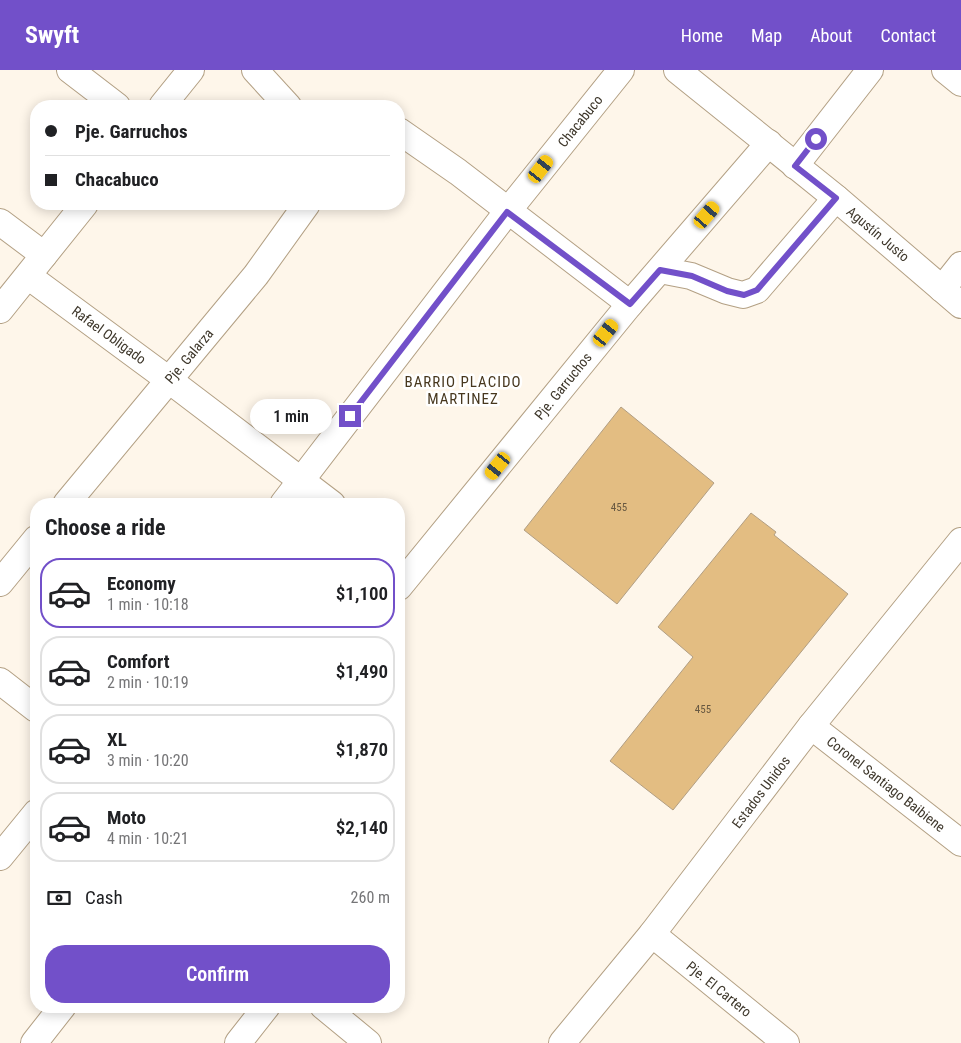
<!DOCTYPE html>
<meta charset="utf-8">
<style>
:root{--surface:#fff;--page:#f2f2f2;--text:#202124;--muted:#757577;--line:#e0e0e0;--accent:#7250c9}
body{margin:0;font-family:"Roboto Condensed",sans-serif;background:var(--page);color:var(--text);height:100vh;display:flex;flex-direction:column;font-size:19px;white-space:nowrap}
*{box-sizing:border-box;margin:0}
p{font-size:16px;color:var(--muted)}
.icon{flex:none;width:28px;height:28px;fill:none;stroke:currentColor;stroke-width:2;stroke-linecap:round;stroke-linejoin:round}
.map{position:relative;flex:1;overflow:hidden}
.sheet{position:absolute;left:30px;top:428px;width:375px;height:515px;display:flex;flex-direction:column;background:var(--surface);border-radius:20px;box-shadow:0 2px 12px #0003}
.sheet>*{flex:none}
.guide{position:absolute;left:30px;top:30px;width:375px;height:110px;border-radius:20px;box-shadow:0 2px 12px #0003;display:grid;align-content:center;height:110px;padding:0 15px;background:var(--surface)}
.end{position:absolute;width:22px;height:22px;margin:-11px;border:6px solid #7250c9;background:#fff;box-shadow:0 0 0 2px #fff}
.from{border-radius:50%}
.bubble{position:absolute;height:35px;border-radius:18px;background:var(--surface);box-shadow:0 2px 12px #0003;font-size:16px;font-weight:600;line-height:35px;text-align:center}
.car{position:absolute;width:15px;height:30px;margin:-15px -8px;border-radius:6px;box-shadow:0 0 4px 1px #0007;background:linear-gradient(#f5c518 24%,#345 0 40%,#f5c518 0 76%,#345 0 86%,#f5c518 0)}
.guide b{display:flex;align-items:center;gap:18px;height:48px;font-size:19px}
.guide b+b{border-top:1px solid var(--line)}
.guide i{width:12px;height:12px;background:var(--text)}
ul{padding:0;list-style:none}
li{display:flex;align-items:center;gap:15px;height:70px;margin:0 10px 8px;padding:0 5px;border:2px solid var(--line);border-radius:20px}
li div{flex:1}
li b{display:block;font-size:19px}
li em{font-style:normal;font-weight:600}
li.current{border-color:var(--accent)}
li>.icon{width:45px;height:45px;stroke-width:1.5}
h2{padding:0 15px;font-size:22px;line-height:60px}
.pay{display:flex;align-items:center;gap:12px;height:55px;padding:0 15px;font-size:19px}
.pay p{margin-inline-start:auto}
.cta{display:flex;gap:10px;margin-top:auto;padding:10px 15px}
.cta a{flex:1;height:58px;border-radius:20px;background:var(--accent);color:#fff;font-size:20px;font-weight:600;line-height:58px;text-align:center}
header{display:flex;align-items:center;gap:30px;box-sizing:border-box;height:70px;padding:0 25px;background:var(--accent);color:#fff}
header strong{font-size:24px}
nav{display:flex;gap:28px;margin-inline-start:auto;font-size:18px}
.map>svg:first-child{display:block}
.building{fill:#e3bd82;stroke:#b19e83}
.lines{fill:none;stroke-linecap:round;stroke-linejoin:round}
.minor-casing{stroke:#b3a084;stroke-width:28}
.minor{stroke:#fff;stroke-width:26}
.route{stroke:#7250c9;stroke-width:6}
.labels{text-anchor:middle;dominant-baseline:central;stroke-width:5;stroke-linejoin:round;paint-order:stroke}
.number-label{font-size:11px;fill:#675841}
.street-label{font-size:14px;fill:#3e372b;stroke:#fff}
.neighbourhood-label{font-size:15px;letter-spacing:1px;fill:#47371e;stroke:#fff}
</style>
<header>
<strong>Swyft</strong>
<nav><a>Home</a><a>Map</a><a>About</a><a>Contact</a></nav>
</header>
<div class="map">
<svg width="961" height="973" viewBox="0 0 961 973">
<rect width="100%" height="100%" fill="#fef6ea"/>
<g class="building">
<path d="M621,337L714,413L617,534L524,460Z"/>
<path d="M751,443L776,462L774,465L848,524L673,740L610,691L693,587L658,557Z"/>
</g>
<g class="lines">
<g class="minor-casing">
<g id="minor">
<path d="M70,0L117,36"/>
<path d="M255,0L288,36"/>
<path d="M677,0L836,128L961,235"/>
<path d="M945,0L961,13"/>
<path d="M162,36L191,0"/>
<path d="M399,61L458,102L630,234"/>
<path d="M795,96L870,0"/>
<path d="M0,152L44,185"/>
<path d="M660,200L691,206L727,221L743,225L757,220L836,128"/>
<path d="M28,206L169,310L332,434"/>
<path d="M942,219L961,195"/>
<path d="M0,240L85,134"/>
<path d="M66,434L256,205L307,134"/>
<path d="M283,434L507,142L621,0"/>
<path d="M0,513L36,469"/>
<path d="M399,517L630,234L769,73"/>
<path d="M0,611L36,639"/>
<path d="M811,656L961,773"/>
<path d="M0,787L36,743"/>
<path d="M652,864L786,973"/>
<path d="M323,936L368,973"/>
<path d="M34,973L63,936"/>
<path d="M238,973L267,936"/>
<path d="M562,973L652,864L811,656L961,471"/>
</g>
</g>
<use href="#minor" class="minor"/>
</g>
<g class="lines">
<path class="route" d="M350,346L507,142L630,234L660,200L692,206L727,221L744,225L757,220L836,128L795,96L816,69"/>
</g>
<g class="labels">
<g class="number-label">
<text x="619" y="437">455</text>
<text x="703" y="639">455</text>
</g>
<g class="street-label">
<text transform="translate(580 51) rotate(-51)">Chacabuco</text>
<text transform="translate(878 164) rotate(40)">Agustín Justo</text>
<text transform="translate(109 265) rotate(36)">Rafael Obligado</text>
<text transform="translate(189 286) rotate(-50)">Pje. Galarza</text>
<text transform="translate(563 316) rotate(-51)">Pje. Garruchos</text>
<text transform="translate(886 714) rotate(38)">Coronel Santiago Baibiene</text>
<text transform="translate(761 722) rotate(-53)">Estados Unidos</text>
<text transform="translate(719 919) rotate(39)">Pje. El Cartero</text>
</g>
<g class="neighbourhood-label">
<text x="463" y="312">BARRIO PLACIDO<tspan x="463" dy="17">MARTINEZ</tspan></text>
</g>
</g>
</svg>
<i class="end from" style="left:816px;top:69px"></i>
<i class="end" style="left:350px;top:346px"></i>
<div class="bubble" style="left:250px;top:329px;width:82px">1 min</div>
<i class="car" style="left:541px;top:99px;rotate:38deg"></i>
<i class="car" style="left:707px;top:145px;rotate:41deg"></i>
<i class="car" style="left:606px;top:263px;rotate:39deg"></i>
<i class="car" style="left:498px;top:396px;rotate:219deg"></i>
<div class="guide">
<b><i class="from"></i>Pje. Garruchos</b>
<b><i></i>Chacabuco</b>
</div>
<section class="sheet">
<h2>Choose a ride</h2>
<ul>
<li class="current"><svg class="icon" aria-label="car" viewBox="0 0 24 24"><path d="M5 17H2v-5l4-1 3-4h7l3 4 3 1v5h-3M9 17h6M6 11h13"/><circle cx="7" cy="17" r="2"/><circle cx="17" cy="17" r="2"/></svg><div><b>Economy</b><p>1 min · 10:18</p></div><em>$1,100</em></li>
<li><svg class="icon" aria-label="car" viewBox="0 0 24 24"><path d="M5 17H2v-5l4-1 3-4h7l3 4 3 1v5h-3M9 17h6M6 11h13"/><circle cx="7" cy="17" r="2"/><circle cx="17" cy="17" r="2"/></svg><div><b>Comfort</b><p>2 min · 10:19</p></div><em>$1,490</em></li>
<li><svg class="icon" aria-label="car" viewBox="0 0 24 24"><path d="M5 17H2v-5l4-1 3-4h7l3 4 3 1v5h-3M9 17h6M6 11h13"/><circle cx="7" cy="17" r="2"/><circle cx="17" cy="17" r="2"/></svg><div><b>XL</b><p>3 min · 10:20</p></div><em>$1,870</em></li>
<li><svg class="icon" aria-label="car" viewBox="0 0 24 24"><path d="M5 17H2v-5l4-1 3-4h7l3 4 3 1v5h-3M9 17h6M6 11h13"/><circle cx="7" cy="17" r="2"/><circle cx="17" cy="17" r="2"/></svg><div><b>Moto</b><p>4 min · 10:21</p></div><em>$2,140</em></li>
</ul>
<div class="pay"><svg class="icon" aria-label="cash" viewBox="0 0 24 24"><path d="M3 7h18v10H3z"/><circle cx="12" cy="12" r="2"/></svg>Cash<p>260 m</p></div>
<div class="cta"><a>Confirm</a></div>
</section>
</div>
